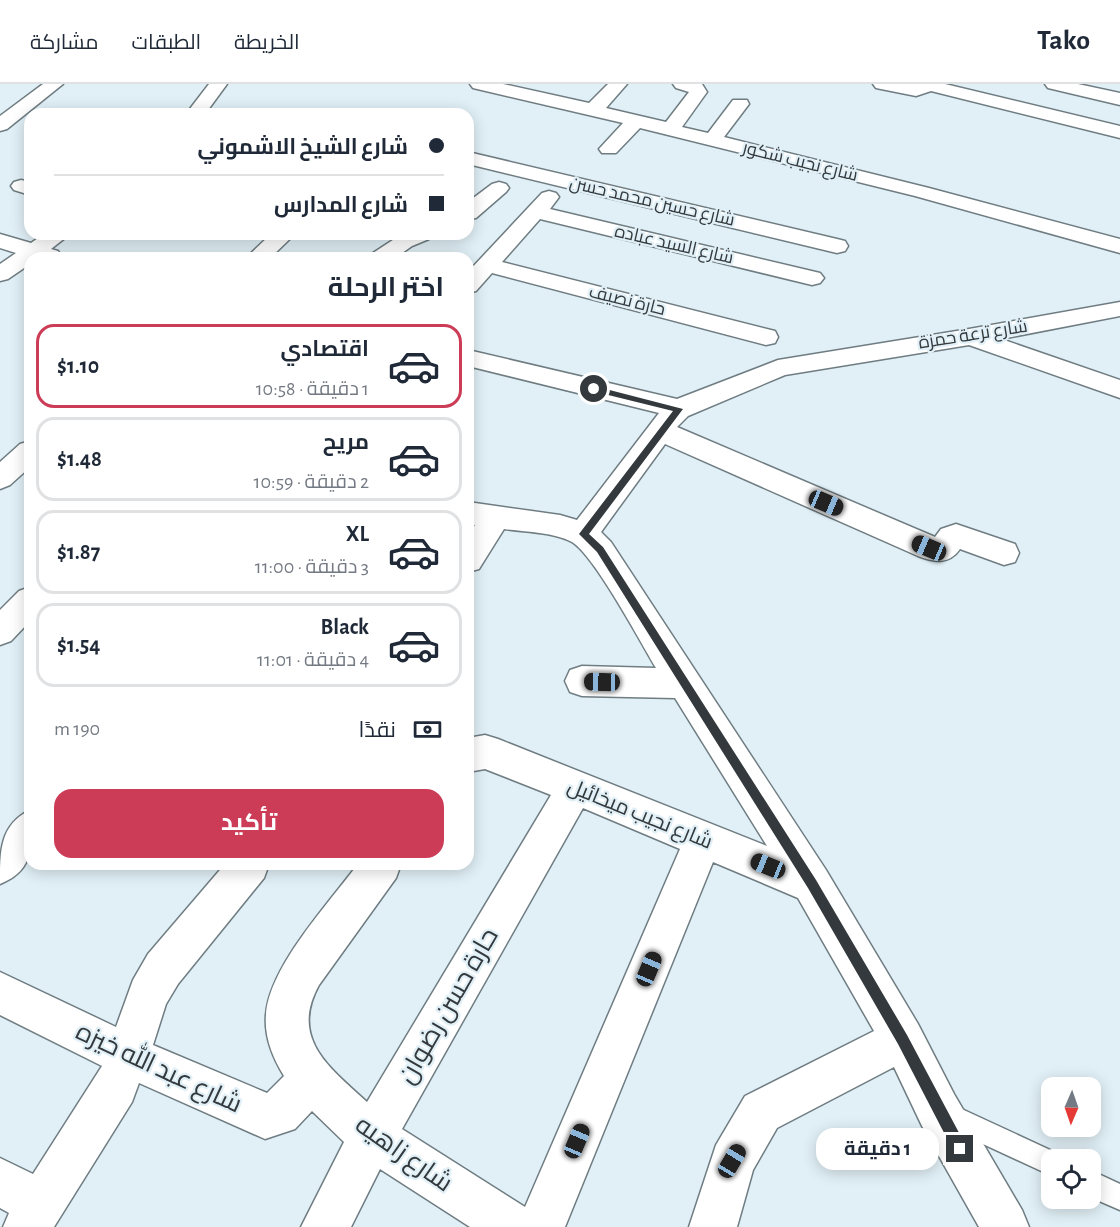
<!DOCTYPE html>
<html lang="ar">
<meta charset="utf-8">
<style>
:root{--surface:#fff;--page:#f2f2f3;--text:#1f2937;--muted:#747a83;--line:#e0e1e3;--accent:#cc3c57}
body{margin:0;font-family:"Alegreya Sans",Cairo,sans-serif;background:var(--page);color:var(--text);direction:rtl;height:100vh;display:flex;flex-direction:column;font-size:22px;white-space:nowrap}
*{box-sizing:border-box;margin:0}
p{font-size:20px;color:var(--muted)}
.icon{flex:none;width:33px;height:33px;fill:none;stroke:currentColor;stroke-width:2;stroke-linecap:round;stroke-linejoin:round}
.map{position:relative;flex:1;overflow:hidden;direction:ltr}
.drawer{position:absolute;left:24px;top:168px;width:450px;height:618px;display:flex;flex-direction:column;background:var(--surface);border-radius:18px;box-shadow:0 3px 15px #0003;direction:rtl}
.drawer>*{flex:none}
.banner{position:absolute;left:24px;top:24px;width:450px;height:132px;border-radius:18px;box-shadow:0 3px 15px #0003;direction:rtl;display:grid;align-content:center;height:132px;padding:0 30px;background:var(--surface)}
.needle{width:39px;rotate:182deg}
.tools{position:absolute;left:1041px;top:993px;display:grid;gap:12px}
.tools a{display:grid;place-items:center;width:60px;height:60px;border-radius:12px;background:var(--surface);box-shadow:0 3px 15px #0003;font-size:30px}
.end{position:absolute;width:27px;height:27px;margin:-14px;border:8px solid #33393c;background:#fff;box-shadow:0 0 0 3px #fff}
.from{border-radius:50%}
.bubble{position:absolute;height:42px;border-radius:18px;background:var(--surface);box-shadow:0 3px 15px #0003;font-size:20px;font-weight:700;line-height:42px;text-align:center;direction:rtl}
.car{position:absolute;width:18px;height:36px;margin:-18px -9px;border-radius:8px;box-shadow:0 0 4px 2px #0007;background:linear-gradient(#222 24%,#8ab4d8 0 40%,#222 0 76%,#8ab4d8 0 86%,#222 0)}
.banner b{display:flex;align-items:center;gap:21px;height:57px;font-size:22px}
.banner b+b{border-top:2px solid var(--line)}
.banner i{width:15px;height:15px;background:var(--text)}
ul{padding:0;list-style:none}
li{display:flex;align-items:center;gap:18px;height:84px;margin:0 12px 9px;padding:0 18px;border:3px solid var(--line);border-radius:18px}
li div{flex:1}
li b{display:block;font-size:22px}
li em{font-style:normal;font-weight:700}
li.active{border-color:var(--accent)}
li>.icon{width:54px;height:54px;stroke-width:1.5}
h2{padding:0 30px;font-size:27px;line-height:72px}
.pay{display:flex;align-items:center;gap:15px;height:66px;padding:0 30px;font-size:22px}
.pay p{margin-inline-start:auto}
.button{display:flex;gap:12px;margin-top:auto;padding:12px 30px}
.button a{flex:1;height:69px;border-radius:18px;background:var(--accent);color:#fff;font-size:24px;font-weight:700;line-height:69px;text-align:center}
header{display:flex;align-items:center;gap:36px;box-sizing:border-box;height:84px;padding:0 30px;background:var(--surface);border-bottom:2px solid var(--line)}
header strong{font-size:28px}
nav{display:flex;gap:33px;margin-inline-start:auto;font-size:21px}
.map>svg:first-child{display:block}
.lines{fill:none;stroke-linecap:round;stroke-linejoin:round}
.service-casing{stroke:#6f7d82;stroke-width:3}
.minor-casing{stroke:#6f7d82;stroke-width:3}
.service{fill:#fff;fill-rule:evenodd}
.minor{fill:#fff;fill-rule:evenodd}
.route{fill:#33393c}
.labels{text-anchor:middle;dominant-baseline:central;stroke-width:4.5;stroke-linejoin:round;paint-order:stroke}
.far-street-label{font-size:18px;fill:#33393c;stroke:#e1f0f7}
.street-label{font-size:21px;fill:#33393c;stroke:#e1f0f7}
.near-street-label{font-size:26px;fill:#33393c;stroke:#e1f0f7}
</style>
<header>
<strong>Tako</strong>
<nav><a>الخريطة</a><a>الطبقات</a><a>مشاركة</a></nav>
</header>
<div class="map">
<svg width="1120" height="1143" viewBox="0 0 1120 1143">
<rect width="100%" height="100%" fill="#e1f0f7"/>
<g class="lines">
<g class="service-casing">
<g id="service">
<path d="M953,1021L1061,1071L1063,1076H1052V1092L944,1042L941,1033L944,1024Z"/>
<path d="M1090,1086L1120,1100V1126L1090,1113Z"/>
</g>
</g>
<g class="minor-casing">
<g id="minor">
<path d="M43,0H63L7,45L0,47V32Z"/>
<path d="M209,0H227L205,30H186Z"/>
<path d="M470,0H503L589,19L608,0H627L606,24L666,38L689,8L676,4L673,0H702L707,8L682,43L708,49L733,16H747L749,20L724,53L929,104L1120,155V169L915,112L640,44L616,69H602L599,65L623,39L473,4Z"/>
<path d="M873,0H945L1120,42V54L931,7L916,12L876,4Z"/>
<path d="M1045,0H1078L1120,9V21L1048,4Z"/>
<path d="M468,68L837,155L845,157L848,162L845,167L837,169L468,80Z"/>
<path d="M21,96L30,98V111L14,106L11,102L14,98Z"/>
<path d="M499,98L506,100L509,104L506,108L476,134L468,135V118L492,100Z"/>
<path d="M549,107L556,109L559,113L550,125L820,189L824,194L820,199L812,201L540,135L502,178L775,247L778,253L775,259L766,261L492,189L476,207L468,209V188L542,109Z"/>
<path d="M0,150L31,159L44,150H70L51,165L58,167L61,172L60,174H30V180L8,195L0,197V180L16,169L0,164Z"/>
<path d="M271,150H295L270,174H246Z"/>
<path d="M402,150H432L429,155L412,162L395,174H370L373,169Z"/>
<path d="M1120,218V232L1001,255L1120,296V314L969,261L785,291L688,332L677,343L935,453L941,445L956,440L1015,460L1019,469L1015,478L1004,481L960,465C949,481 934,478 918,472L665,360L601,448L611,458L826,786L918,940L954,1010L1022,1126L1029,1143H979L922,1042L894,983L777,1044L753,1086L737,1143H689L716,1061L745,1012L874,947L798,814L713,778L565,1143H470L380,1085L351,1143H301L344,1058L312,1027L295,1045L265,1055L139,999L132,1018L54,1143H3L9,1129L0,1124V1074L33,1090L102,982L0,931V888L116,943L133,896L148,870L225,780H269L264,794L178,900L166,920L153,961L267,1009L284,992C273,974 264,953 266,931C269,883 329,819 358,780H401L396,794L319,901C289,955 330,984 367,1018L551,711L485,685L468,688V654L485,651L498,655L767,762L675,614L582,612L570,608L565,597L570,586L582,582L656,584C640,557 594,471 572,458C553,448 525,448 504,445L479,485L468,488V451L475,441L468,440V418L560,431L577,436L659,329L468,282V266L677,315L778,276L969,245ZM583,724L680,765L525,1123L402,1045Z"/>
<path d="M30,357V383L10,401L0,405V378L20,360Z"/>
<path d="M30,503V537L11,557L0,561V526L19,507Z"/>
<path d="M30,726C30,760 37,785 0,800C0,766 0,741 30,726Z"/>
</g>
</g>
<use href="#service" class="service"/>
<use href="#minor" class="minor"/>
</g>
<path class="route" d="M594,302L683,325L589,450L603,463L816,796L907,951L965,1060L967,1065L965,1070L960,1072L955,1070L898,960L808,804L597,468L579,450L673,327L592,307L591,305Z"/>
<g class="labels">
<g class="far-street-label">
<text transform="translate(800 78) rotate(14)">شارع نجيب شكور</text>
<text transform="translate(652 118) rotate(13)">شارع حسين محمد حسن</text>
<text transform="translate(674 161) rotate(13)">شارع السيد عباده</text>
<text transform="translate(627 217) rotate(14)">حارة نصيف</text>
<text transform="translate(973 251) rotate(-9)">شارع ترعة حمزة</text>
</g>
<g class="street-label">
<text transform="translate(640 730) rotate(22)">شارع نجيب ميخائيل</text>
</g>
<g class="near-street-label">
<text transform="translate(448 922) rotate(-60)">حارة حسن رضوان</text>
<text transform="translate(159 984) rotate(25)">شارع عبد الله خيزه</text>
<text transform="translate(404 1070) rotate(35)">شارع زاهيه</text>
</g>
</g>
</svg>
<div class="tools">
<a><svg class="needle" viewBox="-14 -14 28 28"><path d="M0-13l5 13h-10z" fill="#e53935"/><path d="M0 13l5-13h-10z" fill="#747a83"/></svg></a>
<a><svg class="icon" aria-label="locate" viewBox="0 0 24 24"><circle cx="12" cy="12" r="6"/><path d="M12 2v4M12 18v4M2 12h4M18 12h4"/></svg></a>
</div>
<i class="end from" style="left:594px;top:305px"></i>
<i class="end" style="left:960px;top:1065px"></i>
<div class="bubble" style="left:816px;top:1044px;width:123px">1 دقيقة</div>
<i class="car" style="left:826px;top:419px;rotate:113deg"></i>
<i class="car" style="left:929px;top:464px;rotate:293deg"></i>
<i class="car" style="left:602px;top:598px;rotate:271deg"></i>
<i class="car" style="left:768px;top:782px;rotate:292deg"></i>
<i class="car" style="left:649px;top:885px;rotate:23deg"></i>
<i class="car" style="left:577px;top:1057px;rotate:23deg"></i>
<i class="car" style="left:732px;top:1077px;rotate:31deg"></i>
<div class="banner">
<b><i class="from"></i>شارع الشيخ الاشموني</b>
<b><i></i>شارع المدارس</b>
</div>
<section class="drawer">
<h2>اختر الرحلة</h2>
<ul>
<li class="active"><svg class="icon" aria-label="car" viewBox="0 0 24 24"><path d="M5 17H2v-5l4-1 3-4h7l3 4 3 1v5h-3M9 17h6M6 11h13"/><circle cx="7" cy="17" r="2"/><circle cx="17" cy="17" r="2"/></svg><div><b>اقتصادي</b><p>1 دقيقة · 10:58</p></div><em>$1.10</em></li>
<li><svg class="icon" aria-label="car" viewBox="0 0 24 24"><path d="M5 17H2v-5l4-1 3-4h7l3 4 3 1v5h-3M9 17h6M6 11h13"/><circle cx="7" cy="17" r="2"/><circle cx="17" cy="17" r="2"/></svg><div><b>مريح</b><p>2 دقيقة · 10:59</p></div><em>$1.48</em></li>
<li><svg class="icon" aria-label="car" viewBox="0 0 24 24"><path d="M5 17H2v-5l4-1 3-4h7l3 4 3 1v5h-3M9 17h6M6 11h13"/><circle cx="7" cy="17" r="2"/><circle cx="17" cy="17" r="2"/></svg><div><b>XL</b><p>3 دقيقة · 11:00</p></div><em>$1.87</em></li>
<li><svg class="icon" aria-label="car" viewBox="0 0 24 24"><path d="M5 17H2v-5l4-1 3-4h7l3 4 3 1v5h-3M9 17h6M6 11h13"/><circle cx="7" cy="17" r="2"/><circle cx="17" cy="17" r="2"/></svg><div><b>Black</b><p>4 دقيقة · 11:01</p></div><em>$1.54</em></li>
</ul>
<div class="pay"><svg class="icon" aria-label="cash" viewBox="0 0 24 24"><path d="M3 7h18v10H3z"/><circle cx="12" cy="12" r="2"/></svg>نقدًا<p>190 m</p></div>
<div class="button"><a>تأكيد</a></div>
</section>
</div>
